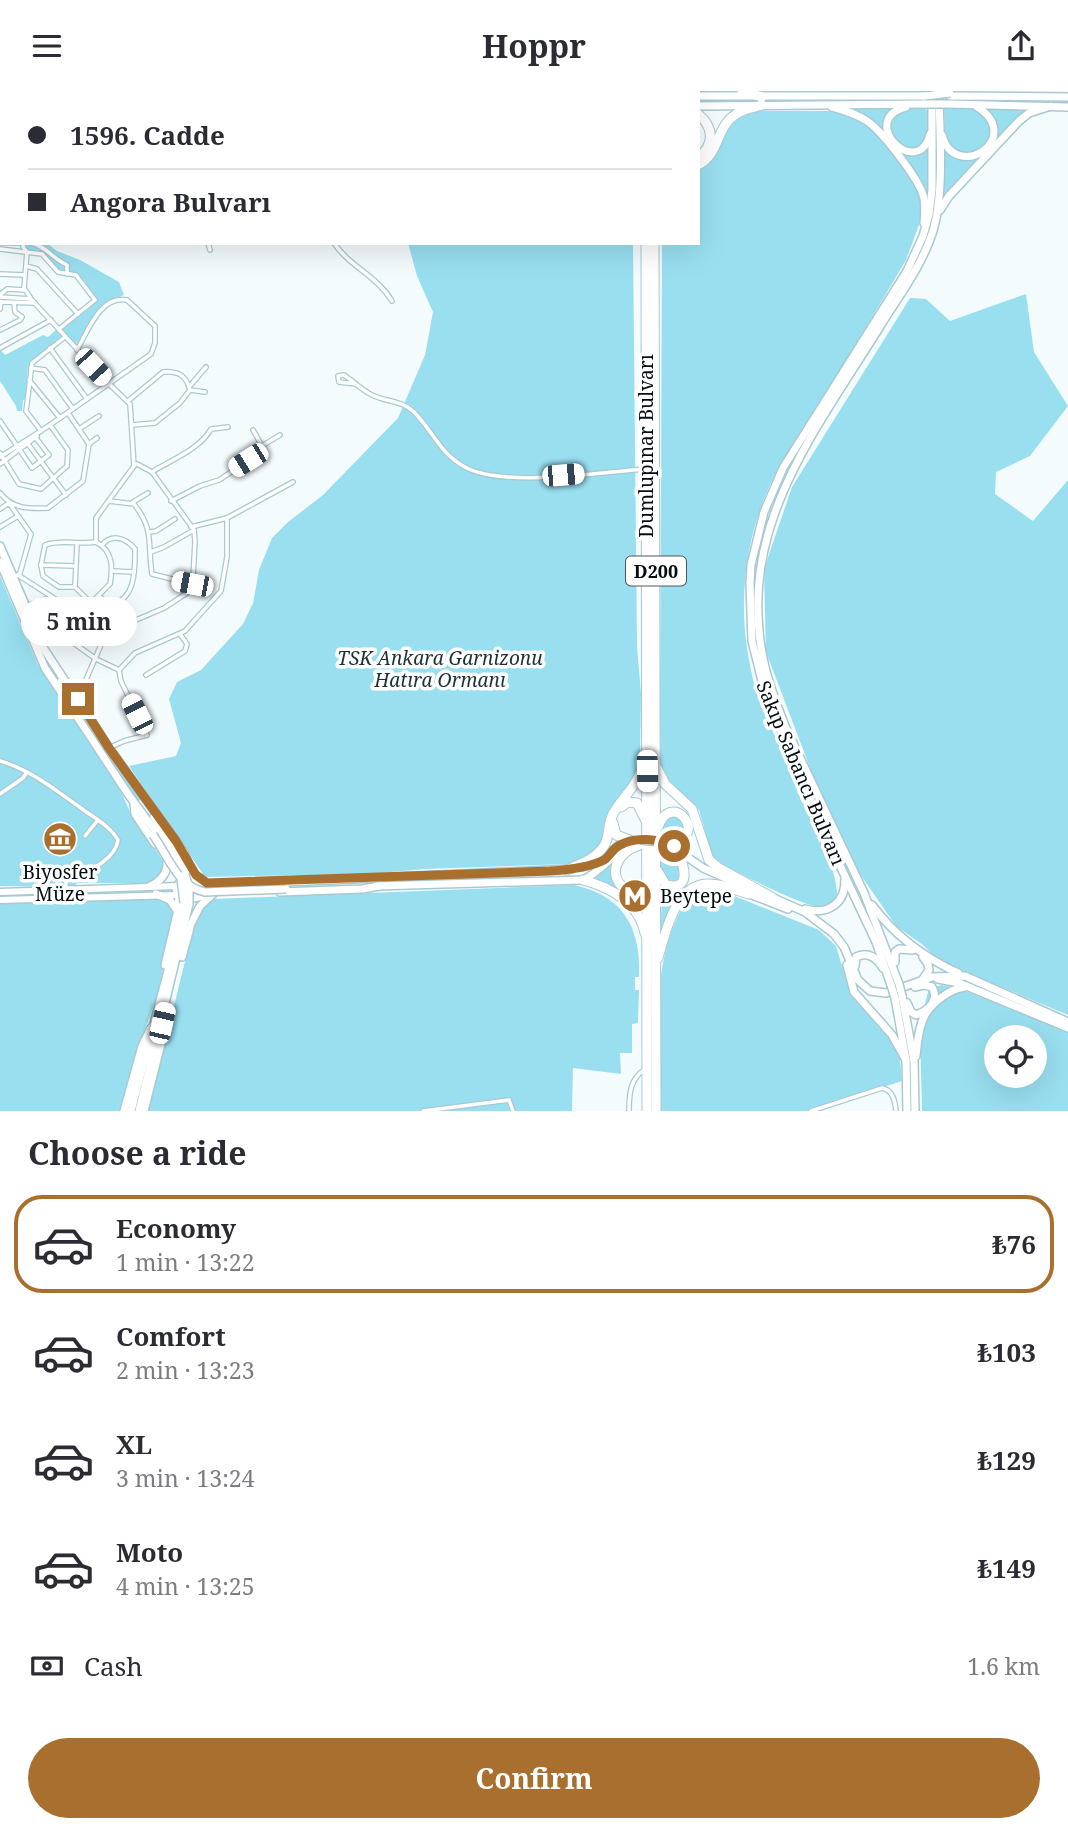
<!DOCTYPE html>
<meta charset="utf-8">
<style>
:root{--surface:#fff;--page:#f7f7f7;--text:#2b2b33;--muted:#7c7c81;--line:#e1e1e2;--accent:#a96f2f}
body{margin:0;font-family:"Noto Serif",serif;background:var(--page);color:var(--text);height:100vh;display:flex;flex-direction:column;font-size:26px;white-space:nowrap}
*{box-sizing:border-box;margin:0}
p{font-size:23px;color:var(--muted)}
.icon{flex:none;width:38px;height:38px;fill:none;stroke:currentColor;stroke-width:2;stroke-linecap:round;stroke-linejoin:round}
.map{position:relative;height:1020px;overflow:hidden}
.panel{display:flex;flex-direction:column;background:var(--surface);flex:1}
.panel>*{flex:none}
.top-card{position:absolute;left:0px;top:0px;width:700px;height:154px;box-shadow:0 7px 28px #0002;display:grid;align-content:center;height:154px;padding:0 28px;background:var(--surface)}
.tools{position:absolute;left:984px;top:934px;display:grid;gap:14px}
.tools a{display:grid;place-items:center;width:63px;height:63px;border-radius:50%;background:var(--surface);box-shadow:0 7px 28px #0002;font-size:35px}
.end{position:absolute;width:32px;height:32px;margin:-16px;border:9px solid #a96f2f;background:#fff;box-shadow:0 0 0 4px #fff}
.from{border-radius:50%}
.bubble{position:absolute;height:49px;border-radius:24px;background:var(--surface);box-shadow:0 7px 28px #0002;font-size:23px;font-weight:700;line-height:49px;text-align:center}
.car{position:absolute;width:21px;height:42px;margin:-21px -10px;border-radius:9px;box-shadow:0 0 5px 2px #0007;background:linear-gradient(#fff 24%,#345 0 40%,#fff 0 76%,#345 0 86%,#fff 0)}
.top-card b{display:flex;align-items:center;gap:24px;height:66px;font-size:26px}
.top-card b+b{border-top:2px solid var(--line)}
.top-card i{width:18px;height:18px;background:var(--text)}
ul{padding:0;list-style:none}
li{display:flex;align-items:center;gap:21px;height:98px;margin:0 14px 10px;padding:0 14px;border:4px solid transparent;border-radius:28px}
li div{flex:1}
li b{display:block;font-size:26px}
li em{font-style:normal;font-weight:700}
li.selected{border-color:var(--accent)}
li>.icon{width:63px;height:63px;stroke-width:1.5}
h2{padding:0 28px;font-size:32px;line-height:84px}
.pay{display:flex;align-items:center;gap:18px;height:77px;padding:0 28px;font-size:26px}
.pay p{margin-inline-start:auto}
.button{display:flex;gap:14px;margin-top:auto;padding:14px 28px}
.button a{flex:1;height:80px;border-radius:42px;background:var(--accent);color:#fff;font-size:28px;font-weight:700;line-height:80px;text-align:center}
header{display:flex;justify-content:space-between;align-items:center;height:91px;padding:0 28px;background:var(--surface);font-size:32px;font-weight:700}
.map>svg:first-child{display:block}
.green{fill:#99dff0;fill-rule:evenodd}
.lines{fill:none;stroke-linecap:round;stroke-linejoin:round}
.street-casing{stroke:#a8c9d1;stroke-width:6}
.secondary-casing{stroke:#a8c9d1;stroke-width:9}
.primary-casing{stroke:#a8c9d1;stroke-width:10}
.highway-casing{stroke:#a8c9d1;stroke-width:11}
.street{stroke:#fff;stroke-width:3.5}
.secondary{stroke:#fff;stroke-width:6}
.primary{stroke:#fff;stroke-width:7}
.highway{stroke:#fff;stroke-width:9}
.primary-bridge-casing{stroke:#a8c9d1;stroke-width:10;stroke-linecap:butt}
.primary-bridge{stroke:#fff;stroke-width:7}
.route{stroke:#a96f2f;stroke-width:9}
.labels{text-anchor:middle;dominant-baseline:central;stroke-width:7;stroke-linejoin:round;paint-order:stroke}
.shield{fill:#fff;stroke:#4f5658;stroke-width:2}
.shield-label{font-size:18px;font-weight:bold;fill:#030e10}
.street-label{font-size:19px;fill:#030e10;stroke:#fff}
.park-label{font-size:19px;font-style:italic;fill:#1d3136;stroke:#fff}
.poi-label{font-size:19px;fill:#030e10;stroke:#fff}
</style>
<header><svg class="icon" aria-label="menu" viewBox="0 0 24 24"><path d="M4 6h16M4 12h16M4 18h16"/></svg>Hoppr<svg class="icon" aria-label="share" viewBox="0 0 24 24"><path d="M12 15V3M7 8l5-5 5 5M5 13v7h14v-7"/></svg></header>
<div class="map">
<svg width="1068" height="1020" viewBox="0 0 1068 1020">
<rect width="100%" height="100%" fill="#f4fbfd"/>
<g class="green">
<path d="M838,15L897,17L887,39L907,62L929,51L927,115L884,42Z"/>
<path d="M926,15V19H929C929,39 929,63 902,56L891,42C891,19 907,17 926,15Z"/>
<path d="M944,16L980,18L992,37L987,54L968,64L953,59L945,45Z"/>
<path d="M984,16L1035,17L942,107L943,53L947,58L976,66L997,40L994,28Z"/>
<path d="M755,20H832L854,26L876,40L912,89L922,110L919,134L906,169C882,210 857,251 832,292C807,331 777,372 761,416C745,460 740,511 747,557C750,575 754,597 761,614C772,642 850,790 835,810C835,811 827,816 826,816C809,820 738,781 719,772L712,764L699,719L664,686L661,678L660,623L662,152H698V77C730,62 714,30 755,20Z"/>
<path d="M0,140L2,152H47L57,160L80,169L119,191L124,204L103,213L75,255L62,239L96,211V207C84,190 81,180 59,179L43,162L27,159L24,155H0Z"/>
<path d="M408,152H633L637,555L641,603L640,664L637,690L615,717L607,742L598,761L569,773L425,778L368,783L205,786L129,675L176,665L181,652L169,608L177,591L201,579L243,533L253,512L259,479L272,447L288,431L323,404L398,327L425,264L433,221L417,185Z"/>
<path d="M1026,203L1034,261L1068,315L1030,365L996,381L995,403L1033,430L1068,389V924L939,870L923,854L896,835L853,773L820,703L766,561L764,478L792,396L910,207L926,208L950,230Z"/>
<path d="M56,239L62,246L33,268L31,275H28L26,308L23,309L22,320H17L16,315L0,290V258L5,264L43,244L48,246Z"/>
<path d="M0,485L38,574L120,698L130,721L165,772V777L154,792H78L72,796L0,795Z"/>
<path d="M47,504L62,514L45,551L28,511Z"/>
<path d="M77,611L141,708L138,711L72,615Z"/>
<path d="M679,724L686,738L675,750L662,749L664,727Z"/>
<path d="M661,757L675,764L681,782L676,791L670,793L661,785Z"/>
<path d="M616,768L620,795L642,801L640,821L596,788L598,783Z"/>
<path d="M574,794C624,805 641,837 639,886H635V899H639L638,932L632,933V962H620L621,983L573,977L572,1020H148L195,830L200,819L213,808Z"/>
<path d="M682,795L660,849L662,802H664V796Z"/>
<path d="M717,798L819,839L836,855L851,905L892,951L900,968L902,990L809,1020H660C659,956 650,886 677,827C682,817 686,806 695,801C701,798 710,799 717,798Z"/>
<path d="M163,807L173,816L174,823L158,903L141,949L122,1020H0V812Z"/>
<path d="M941,894L958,897L1068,941V1020H922C922,979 916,938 929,898ZM996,947H1034V985H996Z"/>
</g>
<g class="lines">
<g class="street-casing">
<g id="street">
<path d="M147,0V2"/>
<path d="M214,0L216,2"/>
<path d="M317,0L319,2"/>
<path d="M419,0V2"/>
<path d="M437,0L439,2"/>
<path d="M488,0L489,2"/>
<path d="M6,2L8,0"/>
<path d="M191,2L193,0"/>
<path d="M275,2V0"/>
<path d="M370,2V0"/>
<path d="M376,2L378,0"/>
<path d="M536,2L538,0"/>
<path d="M541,2L543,0"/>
<path d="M546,2L548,0"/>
<path d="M0,8L2,6"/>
<path d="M0,28L2,29"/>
<path d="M0,46H2"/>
<path d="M0,97L2,95"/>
<path d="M0,107L2,108"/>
<path d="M0,151H2"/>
<path d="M24,152L23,156L27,161L24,197L30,206"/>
<path d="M31,152C46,155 53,168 67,174V183"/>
<path d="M208,152L210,159"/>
<path d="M334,152C349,175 377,185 392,210"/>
<path d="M0,158L42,163L58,181L76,184L95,209L59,238"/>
<path d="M26,175L37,178L78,223"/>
<path d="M0,183L25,184"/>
<path d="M0,204L7,198L24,199"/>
<path d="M0,206L31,208L108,292L130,313L134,375"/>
<path d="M0,211L35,212"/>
<path d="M0,218L1,211"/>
<path d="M0,239L20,229L22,226L15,221L14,212"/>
<path d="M0,257L51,229"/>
<path d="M50,257L87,308"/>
<path d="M31,277L45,279L73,318"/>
<path d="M29,289L60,327"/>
<path d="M356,293L339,291L338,285L344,284C353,290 361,298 370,303C384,311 402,309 414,321C432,339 441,364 465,376C503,397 600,381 645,378"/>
<path d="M189,296L206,276"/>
<path d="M128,310L163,281C178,280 186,284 190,299L205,301"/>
<path d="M0,330L32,377L49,364L36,347"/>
<path d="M132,334L155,332L180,312L190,299"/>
<path d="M79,338L99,325"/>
<path d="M41,340L26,320L32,272L65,246"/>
<path d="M28,353L66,404"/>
<path d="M89,353L97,347"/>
<path d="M262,355L280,344"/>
<path d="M0,362L19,393L41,398L67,375L68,359L50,334"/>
<path d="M0,366L50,334L151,263L155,252V235L127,209C100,204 88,240 77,259"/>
<path d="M0,373L37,345"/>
<path d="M152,381C171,369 200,358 211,338L228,336"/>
<path d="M0,402C13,418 28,418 48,417L83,390L89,353L68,322"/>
<path d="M109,410L134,413C155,440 147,452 152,483L192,493"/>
<path d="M171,410L200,395L219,389L260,362L262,355L253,339"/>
<path d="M133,411L148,402"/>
<path d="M0,418L9,412L31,443L20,482L15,486"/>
<path d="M0,436L18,425"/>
<path d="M191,436L227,427L293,391"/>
<path d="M150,441L156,440L175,428"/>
<path d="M96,451V427L134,375"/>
<path d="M77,453L75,496H59L43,485L41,474L45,454C61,448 79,454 96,451"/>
<path d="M151,461L164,456L194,439"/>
<path d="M41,474L75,475"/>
<path d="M112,480L134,481"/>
<path d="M18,484L60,511"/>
<path d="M75,496L91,512L110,493C113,476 113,460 96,451"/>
<path d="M99,505L109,514C136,510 135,479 135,458C126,447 112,442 102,454"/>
<path d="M102,536L112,543"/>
<path d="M109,547L88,522L76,519L65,539L68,548L96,568L119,579"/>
<path d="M119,579L135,562L185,540L221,500L227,466V427"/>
<path d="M146,584L185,560L187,553L180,543"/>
<path d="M72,599L85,591"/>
<path d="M82,612L85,591L106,542L164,517L187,502L193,487L195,451L194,439L152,381L137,373"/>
<path d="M111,656L124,650L147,644L121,590L119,579"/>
<path d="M0,670C31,679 55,699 81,717C94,727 110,735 118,749C115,771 83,782 66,791V799"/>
<path d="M0,703L23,687L27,681"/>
<path d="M85,745L98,729"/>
<path d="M423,1020L509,1009L513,1020"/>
<path d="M629,1020C629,1004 630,988 644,979"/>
<path d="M811,1020L882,997C893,999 895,1010 896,1020"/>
</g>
</g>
<g class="secondary-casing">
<g id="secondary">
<path d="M0,801L177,795"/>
<path d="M0,809L177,804"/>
</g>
</g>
<g class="primary-casing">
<g id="primary">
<path d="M605,0L608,2"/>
<path d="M626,0L632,2"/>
<path d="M698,5H925"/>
<path d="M950,5L1068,6"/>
<path d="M950,13L1068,16"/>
<path d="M698,15L925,13"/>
<path d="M832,16C844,19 856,23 867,30C882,40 918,87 923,104C926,113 925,122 924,132"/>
<path d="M906,16C856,29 918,91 930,43"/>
<path d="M942,44C955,93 1027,47 976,15"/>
<path d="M940,119L949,105L1019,30L1029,22L1051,15"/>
<path d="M0,455L44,558L109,657L184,761L195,792"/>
<path d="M0,471L45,577L128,703L167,756L180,784"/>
<path d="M134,712L135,723L155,753"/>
<path d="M154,726L177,761L185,783"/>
<path d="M667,752L703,777L748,797"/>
<path d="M582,776L603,769L618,755L633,750"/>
<path d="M150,795C160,791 168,782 167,771"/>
<path d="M376,795L583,789C600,781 612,763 629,756"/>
<path d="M280,801L362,798L380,795"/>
<path d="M747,802L788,818"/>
<path d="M156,803L170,809L176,818"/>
<path d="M212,803L184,809L178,805L176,797L180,791L185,789L200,795L571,778"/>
<path d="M769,805L805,821L834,843L844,856L858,889L870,900L886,902L932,886L965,885L1068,931"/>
<path d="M872,814C895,845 923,866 958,882"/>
<path d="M805,818C828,824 846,813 845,787"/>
<path d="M191,833L200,815L213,803"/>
<path d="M182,866L190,837"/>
<path d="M923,866L928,873L929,879L923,888"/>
<path d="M895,871V861L899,858L913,859"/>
<path d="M165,874L177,823L179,806"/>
<path d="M847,874L854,901L892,944L906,969"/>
<path d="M855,875L856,866C868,860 877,867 883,877"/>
<path d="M938,888L959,892L1068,937"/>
<path d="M899,893L864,802L785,635C778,617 771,599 766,580C731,444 812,345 879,237C898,206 922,175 933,140C944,103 940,46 939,7"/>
<path d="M891,894L876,851L828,749L765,602L752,550L750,492L751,474L764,421L783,377L907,180L923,145L929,123L932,99V0"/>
<path d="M902,905L914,970L915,1020"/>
<path d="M895,907L906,969L907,1020"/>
<path d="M907,912L911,921L916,924C928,920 940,909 932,896L924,894L915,896"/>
<path d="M916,965C917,954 918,942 922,931C927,915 948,898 965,896"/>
<path d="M124,1020L142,955L151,937"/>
<path d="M131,1020L180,834L184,812"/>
<path d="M139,1020L189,813"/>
<path d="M144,1020L161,953"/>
</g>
</g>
<g class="highway-casing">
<g id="highway">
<path d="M591,0L592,2"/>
<path d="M647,0V2"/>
<path d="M742,0L762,6"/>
<path d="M656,2V0"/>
<path d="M685,2L691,0"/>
<path d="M698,23C714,36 715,54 698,67"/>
<path d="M698,74C720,63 716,36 735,24C742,18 753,17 762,14"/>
<path d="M646,152L647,1020"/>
<path d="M654,152L656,1020"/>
<path d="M657,677L665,693L692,718L709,769L719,777L773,807"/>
<path d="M621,716L628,711L637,712L646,730"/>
<path d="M613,732L616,744L632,750"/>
<path d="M658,736C672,696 713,749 667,752"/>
<path d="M640,754C613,762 605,790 633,803L642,800L647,792"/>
<path d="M567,779C579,773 591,770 601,759C611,748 606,736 613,723C623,704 638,696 644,671"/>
<path d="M657,779L666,794C692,800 685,774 676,761"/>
<path d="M583,789C610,796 639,812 645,842"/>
<path d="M658,867C665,843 675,795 706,793C721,792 735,799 749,803"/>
</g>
</g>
<use href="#street" class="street"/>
<use href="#secondary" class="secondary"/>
<use href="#primary" class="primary"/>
<use href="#highway" class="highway"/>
<g class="primary-bridge-casing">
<g id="primary-bridge">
<path d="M925,5L950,2"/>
<path d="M925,13H950"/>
<path d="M153,744C168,765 178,796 205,801L286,798"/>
<path d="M640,749L662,751"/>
<path d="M185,783L189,797V813"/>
<path d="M181,788L184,812"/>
<path d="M899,893L902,905"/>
<path d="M891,894L895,907"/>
</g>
</g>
<use href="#primary-bridge" class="primary-bridge"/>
</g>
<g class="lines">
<path class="route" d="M78,608L109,657L176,750L196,784L207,792L550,780C567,779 588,777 604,769C610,765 613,757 620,754C636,745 658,748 674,755"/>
</g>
<defs>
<g id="museum-disc" transform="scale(1.75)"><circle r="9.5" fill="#a96f2f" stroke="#fff"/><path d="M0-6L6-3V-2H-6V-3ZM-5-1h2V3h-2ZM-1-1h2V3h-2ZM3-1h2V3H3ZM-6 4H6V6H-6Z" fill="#fff"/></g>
<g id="metro-disc" transform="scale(1.75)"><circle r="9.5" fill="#a96f2f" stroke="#fff"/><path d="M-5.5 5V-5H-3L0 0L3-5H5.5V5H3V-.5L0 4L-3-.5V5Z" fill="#fff"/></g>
</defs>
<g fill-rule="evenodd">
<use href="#museum-disc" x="60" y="748"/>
<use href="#metro-disc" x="635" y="805"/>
</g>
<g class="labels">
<rect class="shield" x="626" y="465.5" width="60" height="29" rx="5"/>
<g class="shield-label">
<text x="656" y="480">D200</text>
</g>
<g class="street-label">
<text transform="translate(646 355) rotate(-90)">Dumlupınar Bulvarı</text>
<text transform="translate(801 682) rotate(67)">Sakıp Sabancı Bulvarı</text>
</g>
<g class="park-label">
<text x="440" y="567">TSK Ankara Garnizonu<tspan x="440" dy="22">Hatıra Ormanı</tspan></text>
</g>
<g class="poi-label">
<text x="60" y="781">Biyosfer<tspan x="60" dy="22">Müze</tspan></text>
<text x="660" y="805" text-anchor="start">Beytepe</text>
</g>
</g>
</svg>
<div class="tools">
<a><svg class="icon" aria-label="locate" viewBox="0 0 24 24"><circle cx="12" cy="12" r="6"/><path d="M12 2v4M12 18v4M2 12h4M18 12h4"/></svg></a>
</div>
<i class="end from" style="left:674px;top:755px"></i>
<i class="end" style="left:78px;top:608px"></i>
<div class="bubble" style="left:21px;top:506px;width:116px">5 min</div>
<i class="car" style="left:93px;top:276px;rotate:137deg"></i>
<i class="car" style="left:248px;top:369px;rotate:238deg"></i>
<i class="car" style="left:563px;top:384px;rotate:85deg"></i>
<i class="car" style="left:192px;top:493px;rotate:281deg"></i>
<i class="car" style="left:137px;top:623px;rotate:333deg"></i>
<i class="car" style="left:647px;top:680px;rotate:179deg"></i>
<i class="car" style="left:162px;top:932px;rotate:13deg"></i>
<div class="top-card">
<b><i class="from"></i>1596. Cadde</b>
<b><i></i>Angora Bulvarı</b>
</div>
</div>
<section class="panel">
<h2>Choose a ride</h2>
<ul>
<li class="selected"><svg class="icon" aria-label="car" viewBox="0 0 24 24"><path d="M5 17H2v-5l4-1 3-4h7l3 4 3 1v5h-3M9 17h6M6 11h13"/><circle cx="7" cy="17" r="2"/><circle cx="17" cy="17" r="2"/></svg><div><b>Economy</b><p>1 min · 13:22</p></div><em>₺76</em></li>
<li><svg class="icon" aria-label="car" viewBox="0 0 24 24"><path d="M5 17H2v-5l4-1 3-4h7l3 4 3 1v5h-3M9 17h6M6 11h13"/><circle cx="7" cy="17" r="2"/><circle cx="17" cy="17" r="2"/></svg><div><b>Comfort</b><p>2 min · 13:23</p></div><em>₺103</em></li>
<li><svg class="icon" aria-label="car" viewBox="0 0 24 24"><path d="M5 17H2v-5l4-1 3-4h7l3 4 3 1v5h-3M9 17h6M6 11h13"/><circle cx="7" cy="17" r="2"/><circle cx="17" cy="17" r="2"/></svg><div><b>XL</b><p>3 min · 13:24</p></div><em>₺129</em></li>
<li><svg class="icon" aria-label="car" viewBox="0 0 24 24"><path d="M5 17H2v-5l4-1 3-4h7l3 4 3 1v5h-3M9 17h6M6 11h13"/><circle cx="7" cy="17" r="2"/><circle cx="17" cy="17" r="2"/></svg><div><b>Moto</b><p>4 min · 13:25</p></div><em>₺149</em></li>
</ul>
<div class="pay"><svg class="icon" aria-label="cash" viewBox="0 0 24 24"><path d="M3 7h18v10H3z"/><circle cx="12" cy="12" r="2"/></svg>Cash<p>1.6 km</p></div>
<div class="button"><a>Confirm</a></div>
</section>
